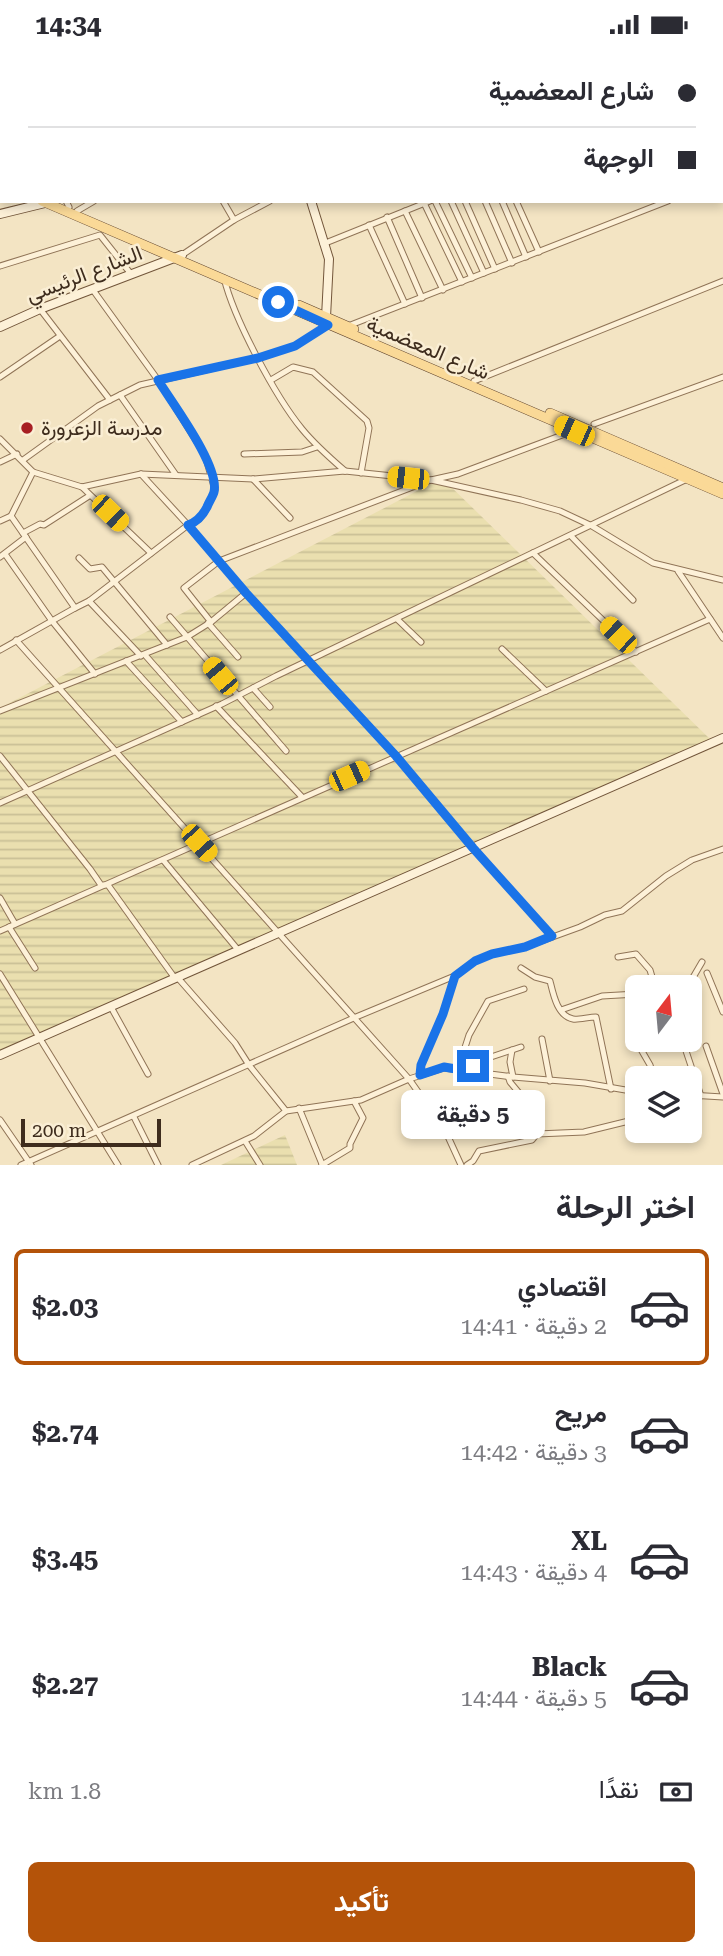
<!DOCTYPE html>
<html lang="ar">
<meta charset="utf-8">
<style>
:root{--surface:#fff;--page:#f2f2f3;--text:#2b2b33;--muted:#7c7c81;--line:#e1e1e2;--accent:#b45309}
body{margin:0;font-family:"Roboto Serif",Vazirmatn,serif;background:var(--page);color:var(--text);direction:rtl;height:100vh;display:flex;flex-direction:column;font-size:26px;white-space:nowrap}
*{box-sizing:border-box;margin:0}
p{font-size:23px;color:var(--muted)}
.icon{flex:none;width:38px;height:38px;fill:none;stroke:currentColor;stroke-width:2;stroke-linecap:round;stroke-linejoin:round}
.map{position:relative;height:1116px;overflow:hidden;direction:ltr}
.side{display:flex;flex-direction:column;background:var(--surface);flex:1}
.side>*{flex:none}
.banner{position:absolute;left:0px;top:0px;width:724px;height:154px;box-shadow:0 4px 10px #0003;direction:rtl;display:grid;align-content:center;height:154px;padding:0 28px;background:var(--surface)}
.needle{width:46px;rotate:16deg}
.tools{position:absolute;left:625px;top:926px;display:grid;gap:14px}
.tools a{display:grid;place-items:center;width:77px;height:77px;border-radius:10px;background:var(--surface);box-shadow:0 4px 10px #0003;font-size:35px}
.scale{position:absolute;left:21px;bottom:18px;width:140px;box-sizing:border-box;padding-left:7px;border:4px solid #3e2c1d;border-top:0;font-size:19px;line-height:24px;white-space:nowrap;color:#3e2c1d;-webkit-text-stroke:5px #faeed4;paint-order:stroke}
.end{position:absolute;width:32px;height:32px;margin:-16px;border:9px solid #1a73e8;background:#fff;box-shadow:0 0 0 4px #fff}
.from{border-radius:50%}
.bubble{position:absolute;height:49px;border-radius:10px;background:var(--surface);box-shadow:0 4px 10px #0003;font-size:23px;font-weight:700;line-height:49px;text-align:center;direction:rtl}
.car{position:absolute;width:21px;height:42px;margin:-21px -10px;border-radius:9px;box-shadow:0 0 5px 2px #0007;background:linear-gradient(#f5c518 24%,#345 0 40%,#f5c518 0 76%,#345 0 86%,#f5c518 0)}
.banner b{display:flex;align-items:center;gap:24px;height:66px;font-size:26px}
.banner b+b{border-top:2px solid var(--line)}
.banner i{width:18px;height:18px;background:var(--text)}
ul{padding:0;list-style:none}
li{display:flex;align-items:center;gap:21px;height:116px;margin:0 14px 10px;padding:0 14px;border:4px solid transparent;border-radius:10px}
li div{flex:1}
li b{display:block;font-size:26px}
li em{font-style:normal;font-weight:700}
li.current{border-color:var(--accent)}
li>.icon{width:63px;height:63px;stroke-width:1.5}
h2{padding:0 28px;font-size:32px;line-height:84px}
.pay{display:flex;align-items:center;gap:18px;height:77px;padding:0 28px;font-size:26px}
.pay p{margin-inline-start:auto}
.action{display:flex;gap:14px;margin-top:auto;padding:14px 28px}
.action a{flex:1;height:80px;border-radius:10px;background:var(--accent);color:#fff;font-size:28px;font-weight:700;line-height:80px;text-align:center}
.status{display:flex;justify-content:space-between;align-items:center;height:49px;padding:0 35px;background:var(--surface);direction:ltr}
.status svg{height:19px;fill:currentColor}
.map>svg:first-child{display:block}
.farmland{fill:url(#farmland-rules)}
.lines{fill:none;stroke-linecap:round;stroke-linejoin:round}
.street-casing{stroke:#907457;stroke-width:7}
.secondary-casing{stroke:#72553a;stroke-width:10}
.primary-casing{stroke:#5e422c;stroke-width:10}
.street{stroke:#fdf1d8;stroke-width:5}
.secondary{stroke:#fdf1d8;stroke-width:8}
.primary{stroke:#fad997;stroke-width:9}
.route{stroke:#1a73e8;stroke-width:9}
.poi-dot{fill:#a71f23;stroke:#faeed4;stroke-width:2.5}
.labels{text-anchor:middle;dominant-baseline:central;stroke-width:5;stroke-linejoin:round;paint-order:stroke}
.street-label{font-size:21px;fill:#3e2c1d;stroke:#faeed4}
.poi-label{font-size:21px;fill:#3e2c1d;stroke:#faeed4;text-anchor:start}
</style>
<div class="status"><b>14:34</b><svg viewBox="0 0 49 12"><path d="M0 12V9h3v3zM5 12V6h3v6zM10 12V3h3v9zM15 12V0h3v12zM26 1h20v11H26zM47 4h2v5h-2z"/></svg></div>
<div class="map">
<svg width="723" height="1116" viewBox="0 0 723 1116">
<defs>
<pattern id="farmland-rules" width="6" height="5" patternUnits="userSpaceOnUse" patternTransform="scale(1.75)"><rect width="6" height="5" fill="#eadfaf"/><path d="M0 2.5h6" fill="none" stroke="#cac096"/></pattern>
</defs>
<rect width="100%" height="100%" fill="#f3e4c3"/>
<g class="farmland">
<path d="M442,429L710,690L0,1004V659Z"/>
<path d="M285,1086L297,1116H221Z"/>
</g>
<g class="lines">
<g class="street-casing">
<g id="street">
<path d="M128,0L129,2"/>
<path d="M154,0L155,2"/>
<path d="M62,2L65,0"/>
<path d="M139,2L143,0"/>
<path d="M202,2L205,0"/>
<path d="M306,2L328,0"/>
<path d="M0,37L2,39"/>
<path d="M0,87L2,86"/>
<path d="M723,131V130"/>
<path d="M66,152L69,158"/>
<path d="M223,152L234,171"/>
<path d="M435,152L472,229"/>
<path d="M451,152L484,224"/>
<path d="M465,152L495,220"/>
<path d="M485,152L512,214"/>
<path d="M502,152L526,208"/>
<path d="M516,152L539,203"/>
<path d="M424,154L462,233"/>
<path d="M77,162L94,152"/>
<path d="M405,162L443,241"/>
<path d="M387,168L422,249"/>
<path d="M369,176L405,255"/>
<path d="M323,195L430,152"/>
<path d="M182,206L234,171L270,152"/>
<path d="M0,217L100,186L131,225"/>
<path d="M224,229C234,270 275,347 302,380C315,396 330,409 345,422"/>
<path d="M40,260L110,351"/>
<path d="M348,277L668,152"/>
<path d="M0,328L60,287"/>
<path d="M271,331L293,318L313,323L367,372L369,379L361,424"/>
<path d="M474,332L723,232"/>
<path d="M120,346L176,426"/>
<path d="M594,375L723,328"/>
<path d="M0,390L33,423L11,467L75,559L0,601"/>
<path d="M244,405L302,403L317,398"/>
<path d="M23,411L98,357L140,336L258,309L295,297L328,276"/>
<path d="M0,413L17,405"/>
<path d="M33,423L82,438L141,425L253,430L345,422L431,431L521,451L560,462L592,477L653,514L723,531"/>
<path d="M141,425L188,476L246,544L396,707L473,799L552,887"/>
<path d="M253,430L290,469"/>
<path d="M82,438L151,504"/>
<path d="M0,472L11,467"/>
<path d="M23,484L40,475L44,476L89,447"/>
<path d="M571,487L633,551"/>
<path d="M533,504L636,603"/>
<path d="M5,505L52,572L95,625"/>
<path d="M0,508L26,488"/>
<path d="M79,509L90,520L102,518L167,596"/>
<path d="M678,522L723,589"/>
<path d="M89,552L141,607"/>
<path d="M75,559L89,552L188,476C204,472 209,454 215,441L205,406L158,331L93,241"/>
<path d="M170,568L286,702"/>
<path d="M397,570L421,593"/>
<path d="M211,573L184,539L219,512L431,431L458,425L573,382"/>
<path d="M208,574L238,608"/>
<path d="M16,591L409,1030L445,1081L461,1116"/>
<path d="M502,600L546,642"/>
<path d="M145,606L198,666"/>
<path d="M126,612L182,673"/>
<path d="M253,639L270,658"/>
<path d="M216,657L302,748"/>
<path d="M0,662L187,588L211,573L246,544"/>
<path d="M0,707L90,820L101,836H108L174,928L178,929L235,994L249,1016L286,1062"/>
<path d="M0,754L222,655L276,627L687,430"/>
<path d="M163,811L239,902"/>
<path d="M0,849L15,875"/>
<path d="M9,878L35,919"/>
<path d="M0,882L710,570"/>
<path d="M618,908L636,905L650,921L655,938"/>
<path d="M521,919L535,928L550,932C553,944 557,967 573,970C578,971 589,968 596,968L611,1040"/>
<path d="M707,924L723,963"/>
<path d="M0,925L118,1116"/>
<path d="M683,938L688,937L702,913"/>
<path d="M111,958L148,1025"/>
<path d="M561,961L602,947L637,945"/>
<path d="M637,963L629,965L639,997L650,1016L654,1029"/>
<path d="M542,990L550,1032"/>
<path d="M706,997L723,1045"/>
<path d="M512,1001L510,1013L513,1028"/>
<path d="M686,1002L701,1047"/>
<path d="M458,1020L469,986L488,952L524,940"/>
<path d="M468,1022L488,1009L521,998"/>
<path d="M420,1026L421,1016L443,965L455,927"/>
<path d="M508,1027L510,1033L525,1051L537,1085L584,1083L637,1070"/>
<path d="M690,1046L723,1048"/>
<path d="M299,1059L322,1115"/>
<path d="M134,1068L158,1116"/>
<path d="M0,1071L31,1116"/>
<path d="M245,1092L260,1116"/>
<path d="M21,1116L356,968L457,926L475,912L492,905L525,898L580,878L605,866L622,862L666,827L692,811L723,800"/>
<path d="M192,1116L254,1087L286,1062L361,1051L409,1030L444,1019L513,1028L585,1034L637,1043"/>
<path d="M322,1116L350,1099V1095L363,1069L354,1052"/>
<path d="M467,1116L473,1112L479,1102L532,1091L537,1085"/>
</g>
</g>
<g class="secondary-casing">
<g id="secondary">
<path d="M266,0V2"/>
<path d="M311,152L329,210L326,268"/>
<path d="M0,165L45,154"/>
<path d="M0,278L40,260L182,206"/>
<path d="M0,1006L723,689"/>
</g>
</g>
<g class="primary-casing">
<g id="primary">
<path d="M0,134L2,135"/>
<path d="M42,152L723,445"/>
<path d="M299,256L354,280"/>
<path d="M550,364L723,439"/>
</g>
</g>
<use href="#street" class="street"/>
<use href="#secondary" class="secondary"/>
<use href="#primary" class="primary"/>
</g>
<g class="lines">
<path class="route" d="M278,253L328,276L295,297L258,309L158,331C172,354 220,417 214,443C213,447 209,453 207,458C203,466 197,473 188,476L246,544L396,707L473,799L552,887L525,898L492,905L475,912L455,927L443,965L421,1016L420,1026L444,1018L468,1022L473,1017"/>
</g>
<circle class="poi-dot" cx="27" cy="379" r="7"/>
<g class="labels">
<g class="street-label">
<text transform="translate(84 225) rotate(-21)">الشارع الرئيسي</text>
<text transform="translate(428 299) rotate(23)">شارع المعضمية</text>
</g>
<g class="poi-label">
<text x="41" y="379">مدرسة الزعرورة</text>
</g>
</g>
</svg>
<div class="tools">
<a><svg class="needle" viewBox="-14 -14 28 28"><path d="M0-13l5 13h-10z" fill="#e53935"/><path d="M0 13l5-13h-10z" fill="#7c7c81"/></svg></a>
<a><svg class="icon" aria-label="layers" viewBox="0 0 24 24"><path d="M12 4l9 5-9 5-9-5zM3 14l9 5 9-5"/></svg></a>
</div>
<div class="scale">200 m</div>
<i class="end from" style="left:278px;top:253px"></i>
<i class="end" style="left:473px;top:1017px"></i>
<div class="bubble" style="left:401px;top:1041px;width:144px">5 دقيقة</div>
<i class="car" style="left:574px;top:382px;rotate:294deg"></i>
<i class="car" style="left:408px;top:429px;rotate:276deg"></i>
<i class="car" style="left:110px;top:464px;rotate:134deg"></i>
<i class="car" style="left:618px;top:586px;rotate:314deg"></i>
<i class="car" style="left:220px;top:627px;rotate:320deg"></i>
<i class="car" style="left:349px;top:727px;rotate:66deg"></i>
<i class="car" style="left:199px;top:794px;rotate:138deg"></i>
<div class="banner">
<b><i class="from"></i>شارع المعضمية</b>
<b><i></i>الوجهة</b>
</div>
</div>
<section class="side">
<h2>اختر الرحلة</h2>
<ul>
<li class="current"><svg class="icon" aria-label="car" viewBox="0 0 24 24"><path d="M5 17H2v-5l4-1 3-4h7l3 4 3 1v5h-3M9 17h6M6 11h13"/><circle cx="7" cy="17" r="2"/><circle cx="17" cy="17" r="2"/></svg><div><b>اقتصادي</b><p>2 دقيقة · 14:41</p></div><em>$2.03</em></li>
<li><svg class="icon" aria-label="car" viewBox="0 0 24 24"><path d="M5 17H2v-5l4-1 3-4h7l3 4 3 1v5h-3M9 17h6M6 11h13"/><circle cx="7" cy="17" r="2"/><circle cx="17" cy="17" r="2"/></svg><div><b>مريح</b><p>3 دقيقة · 14:42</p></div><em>$2.74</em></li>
<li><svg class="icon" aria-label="car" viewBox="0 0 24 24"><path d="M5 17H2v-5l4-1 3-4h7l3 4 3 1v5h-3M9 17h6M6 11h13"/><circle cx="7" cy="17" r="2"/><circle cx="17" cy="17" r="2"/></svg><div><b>XL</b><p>4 دقيقة · 14:43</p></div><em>$3.45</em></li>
<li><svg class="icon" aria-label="car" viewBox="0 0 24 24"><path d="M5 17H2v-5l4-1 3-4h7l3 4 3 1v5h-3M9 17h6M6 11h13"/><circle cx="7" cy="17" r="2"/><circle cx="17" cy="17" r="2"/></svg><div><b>Black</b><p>5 دقيقة · 14:44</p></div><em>$2.27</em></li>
</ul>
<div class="pay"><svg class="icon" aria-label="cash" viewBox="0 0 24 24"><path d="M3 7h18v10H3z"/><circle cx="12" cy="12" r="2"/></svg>نقدًا<p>1.8 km</p></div>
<div class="action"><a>تأكيد</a></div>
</section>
